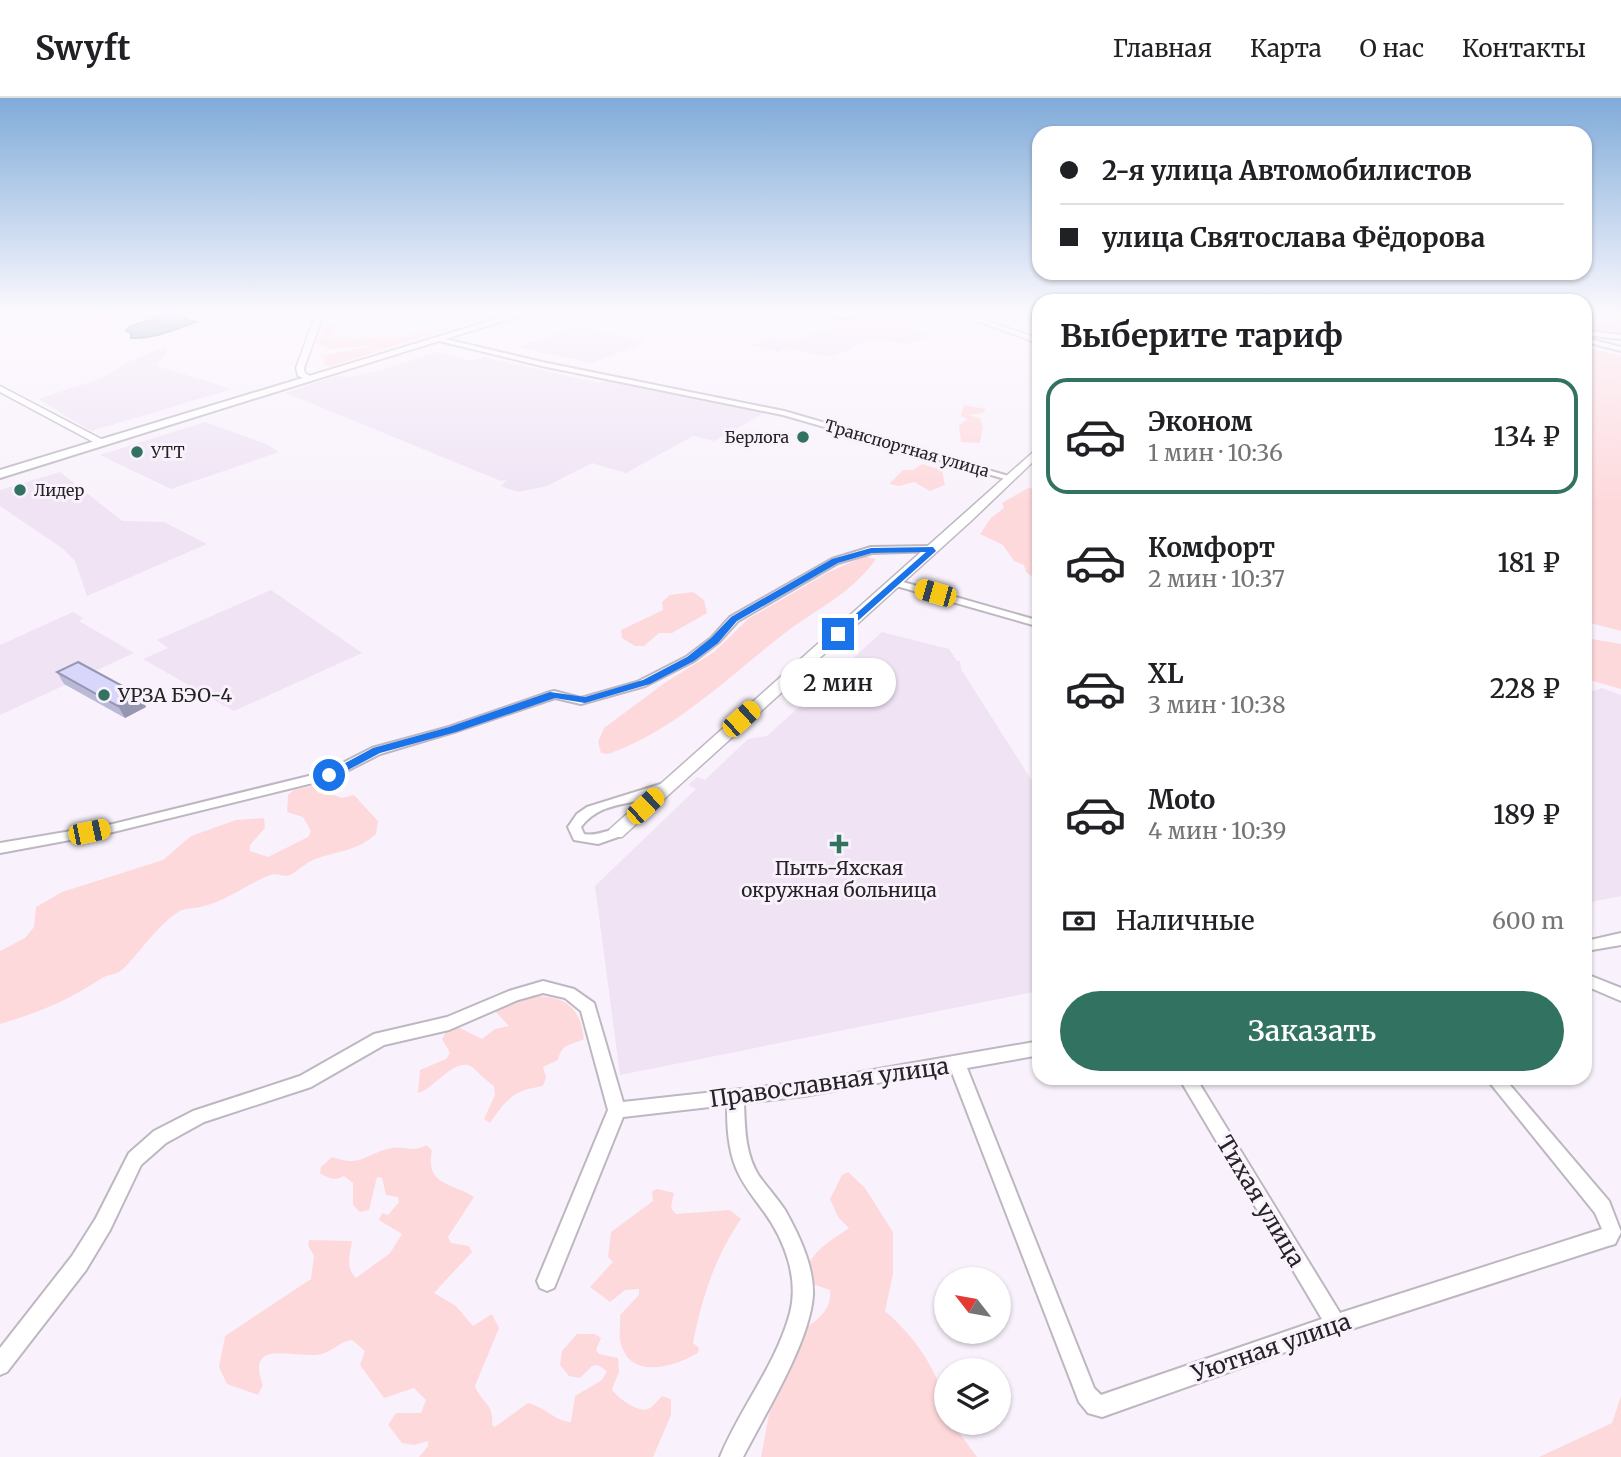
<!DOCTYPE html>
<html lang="ru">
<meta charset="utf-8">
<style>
:root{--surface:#fff;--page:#f6f6f6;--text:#202124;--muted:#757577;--line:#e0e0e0;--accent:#327261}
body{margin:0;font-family:Merriweather,serif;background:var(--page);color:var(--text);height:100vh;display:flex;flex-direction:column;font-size:26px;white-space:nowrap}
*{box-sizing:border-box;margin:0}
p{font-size:23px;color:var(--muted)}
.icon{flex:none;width:38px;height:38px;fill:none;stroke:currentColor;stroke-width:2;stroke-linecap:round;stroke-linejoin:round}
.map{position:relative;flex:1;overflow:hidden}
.side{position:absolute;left:1032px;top:196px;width:560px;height:791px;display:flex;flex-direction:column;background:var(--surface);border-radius:21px;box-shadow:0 2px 5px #0004}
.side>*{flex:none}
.top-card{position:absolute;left:1032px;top:28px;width:560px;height:154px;border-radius:21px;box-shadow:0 2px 5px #0004;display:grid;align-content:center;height:154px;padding:0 28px;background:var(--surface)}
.needle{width:46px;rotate:301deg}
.buttons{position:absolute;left:934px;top:1169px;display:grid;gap:14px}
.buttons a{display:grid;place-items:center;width:77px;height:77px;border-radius:50%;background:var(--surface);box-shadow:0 2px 5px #0004;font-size:35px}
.end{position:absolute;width:32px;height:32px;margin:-16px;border:9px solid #1a73e8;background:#fff;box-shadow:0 0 0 4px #fff}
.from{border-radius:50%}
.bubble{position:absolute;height:49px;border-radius:24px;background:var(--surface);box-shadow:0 2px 5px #0004;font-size:23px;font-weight:600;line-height:49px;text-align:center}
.car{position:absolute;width:21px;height:42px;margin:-21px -10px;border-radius:9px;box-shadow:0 0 5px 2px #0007;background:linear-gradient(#f5c518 24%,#345 0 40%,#f5c518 0 76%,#345 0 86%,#f5c518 0)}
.top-card b{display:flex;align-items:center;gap:24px;height:66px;font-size:26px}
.top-card b+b{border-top:2px solid var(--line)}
.top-card i{width:18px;height:18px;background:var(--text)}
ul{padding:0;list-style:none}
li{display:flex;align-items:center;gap:21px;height:116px;margin:0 14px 10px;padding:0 14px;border:4px solid transparent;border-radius:21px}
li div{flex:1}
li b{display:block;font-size:26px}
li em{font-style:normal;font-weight:600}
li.on{border-color:var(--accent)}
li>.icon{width:63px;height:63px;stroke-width:1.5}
h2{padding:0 28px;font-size:32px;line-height:84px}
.pay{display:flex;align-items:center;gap:18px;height:77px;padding:0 28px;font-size:26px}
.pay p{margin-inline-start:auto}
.button{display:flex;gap:14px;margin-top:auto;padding:14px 28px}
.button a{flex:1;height:80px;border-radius:42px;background:var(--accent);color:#fff;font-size:28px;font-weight:600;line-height:80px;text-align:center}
header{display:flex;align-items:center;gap:42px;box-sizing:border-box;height:98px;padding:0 35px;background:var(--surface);border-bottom:2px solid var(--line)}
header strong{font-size:33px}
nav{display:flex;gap:38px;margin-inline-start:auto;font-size:24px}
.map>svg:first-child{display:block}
.built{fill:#efe3f4}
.green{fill:#fed9dc}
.water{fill:#849ec3;stroke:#687994;stroke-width:2}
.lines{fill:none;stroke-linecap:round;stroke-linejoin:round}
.minor-casing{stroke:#beb7c1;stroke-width:4}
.tertiary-casing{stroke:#beb7c1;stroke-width:3}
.secondary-casing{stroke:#beb7c1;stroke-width:4}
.minor{fill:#fff;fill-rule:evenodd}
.tertiary{fill:#fff;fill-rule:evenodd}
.secondary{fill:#fff;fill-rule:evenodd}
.wall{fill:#bab9d8}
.shaded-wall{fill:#9796b0}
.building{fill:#d8d7fb;stroke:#9796b0;stroke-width:2}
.route{fill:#1a73e8}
.poi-dot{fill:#327261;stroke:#f9f2fc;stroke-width:2.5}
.labels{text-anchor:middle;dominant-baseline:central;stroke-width:6;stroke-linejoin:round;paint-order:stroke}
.far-poi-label{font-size:16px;fill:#252326;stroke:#f9f2fc;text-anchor:start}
.far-street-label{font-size:16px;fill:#252326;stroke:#f9f2fc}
.poi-label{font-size:19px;fill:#252326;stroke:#f9f2fc;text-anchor:start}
.near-street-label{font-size:23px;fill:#252326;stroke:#f9f2fc}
</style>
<header>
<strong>Swyft</strong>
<nav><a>Главная</a><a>Карта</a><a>О нас</a><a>Контакты</a></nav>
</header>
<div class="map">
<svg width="1621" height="1359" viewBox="0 0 1621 1359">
<rect width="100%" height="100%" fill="#f9f2fc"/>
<g class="built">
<path d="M873,215L932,238L908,246L858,239L868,243L831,259L788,250L777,254L751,247L772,239L793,244L822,232L845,237L813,228Z"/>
<path d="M574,228L636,241L645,244L592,265L519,249Z"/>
<path d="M163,250L168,251L157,268L232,291L91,333L38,301L102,280L130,263Z"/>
<path d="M438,254L472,263L483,259L599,285L605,283L764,315L714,343L693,338L626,375L592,365L547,388L518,394L501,388L507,382L501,383L286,295L335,278L350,279L380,272Z"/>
<path d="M205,324L266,346L279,354L171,391L100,357Z"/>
<path d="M60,374L122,423L164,424L207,446L87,498L75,463L62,450L0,408V392Z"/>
<path d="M271,492L362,555L234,613L143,561L168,550L157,542Z"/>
<path d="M73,514L83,520L79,523L134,555L0,617V547Z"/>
<path d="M882,534L949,551L957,563H960L961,571L1039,694V893L620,977L595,788L696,691L688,687L697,679L705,682L748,641L767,638Z"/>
<path d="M1602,590L1621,597V798L1586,805V595Z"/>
</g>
<g class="green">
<path d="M73,215H149L122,217L121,222L71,235L96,226L82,223L87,218L68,222Z"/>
<path d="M472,218H486L332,268L323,267L325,261L320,258L376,247L330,251L316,245L327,223L337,226L331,239L333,240C365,243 447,237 472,218Z"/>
<path d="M1621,220V237L1586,233V223Z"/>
<path d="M1586,249L1621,258V533L1586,524Z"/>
<path d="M964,307L986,311L983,315L968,317L980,320L983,329L980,345L961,344L959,327L967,321L961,318Z"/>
<path d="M922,366L942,372L945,387L930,393L914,384L899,388L889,386L903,372H913Z"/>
<path d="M1028,390L1039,391V484L1026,474L1024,467L1014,463L1003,447L980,436L991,420L1004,410L1002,405Z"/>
<path d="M865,458L876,461C853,494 820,509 789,532C731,576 677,632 608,656L601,655L598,644L604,630L666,584L714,554L748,521L829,474Z"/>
<path d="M693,494L704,502L707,515L672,535H659L644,548H635L622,540L621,532L663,512L662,504L670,497Z"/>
<path d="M1586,540L1621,546V591L1586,581Z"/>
<path d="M333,683L331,696L342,700L354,697L378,723L376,736C356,754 335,753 313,762C304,766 298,773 290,777C282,780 278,774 270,777C238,790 224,807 187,811C167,813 138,858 122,872C116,877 109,876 102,880C67,903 40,914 0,926V853L25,840L34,829L36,809L62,794L163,762L191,738L236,722L264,720L265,730L250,747V753L268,759L308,739L311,733L303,719L287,714L288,697L294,692Z"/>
<path d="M514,898C552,897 579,897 584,941C570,948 562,945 558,962L543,969L546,979L543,988C512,993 508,1000 490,1025L484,1021L495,997L494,988C486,983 479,975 472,969C455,958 432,993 418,995L420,972L446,961L450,955L442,941L449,929L454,927L482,941L495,931L509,928L496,914L498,907Z"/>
<path d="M426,1047L432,1052C425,1088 451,1084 474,1099L448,1139L451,1145L469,1148L472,1154L434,1195L456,1208L473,1228L492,1216L499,1230L475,1288C481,1304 495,1307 492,1327L495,1329L528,1305C545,1309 555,1323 571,1324L575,1298L602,1282L607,1273L598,1267L592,1268L580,1280L569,1278L560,1267L562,1253L577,1236H595L601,1240L596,1252L599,1256L618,1260L619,1274L612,1291C616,1299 638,1315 648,1311C653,1309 658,1302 662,1298L671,1301V1317L653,1359H419L428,1348V1343L414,1347L402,1345L388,1327L396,1315H421L426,1302L414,1290L384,1300L360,1267L365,1253L352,1242C339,1244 333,1253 322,1256C298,1262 244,1238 263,1287L258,1297L227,1286L219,1269L225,1238L311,1181L314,1158L308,1147L309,1142L352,1143C350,1157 345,1169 356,1180L390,1155L402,1136L379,1122L382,1115L388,1117L399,1104L398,1099L386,1097L382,1080L377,1079L369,1112L360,1114L353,1107V1085L344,1078C334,1083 329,1081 320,1075L321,1069L332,1059C363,1070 365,1055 392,1050C405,1048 413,1055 426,1047Z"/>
<path d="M848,1074L865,1090L893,1134V1176L885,1213C916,1239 947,1283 947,1325H952L977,1359H761L769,1316L787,1271L795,1224L808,1228C821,1220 832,1209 830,1192L806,1184C805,1155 828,1145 849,1130L838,1119L830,1101L842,1077Z"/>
<path d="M657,1091L674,1095L671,1110L676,1116L730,1112L741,1121C715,1159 702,1199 693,1245L699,1250L698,1255C676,1268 631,1283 621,1246C618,1238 621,1226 620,1217L639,1197V1191L625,1192L610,1204L590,1189L613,1164L608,1159L611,1134L653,1103L652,1093Z"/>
<path d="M1621,1298V1359H1539L1612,1325Z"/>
</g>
<path class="water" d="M181,215L188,222L196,224C176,231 154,241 131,240V235L126,233L130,228L157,220L155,218Z"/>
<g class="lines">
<g class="minor-casing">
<g id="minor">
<path d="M823,215L839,217L871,215L839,221Z"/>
<path d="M1586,233L1621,237V241L1586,237Z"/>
<path d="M437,239L542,264L784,313L1012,379L1005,381L783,317L542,268L435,242Z"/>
<path d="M1586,240L1621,249V253L1586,244Z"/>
<path d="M933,448L936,449V453L872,455L838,465L738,523L719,544L694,563L645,588L581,606L555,600L457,633L380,656L333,680L113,734L0,755V745L113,726L325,674L372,650L449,629L550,594L554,593L581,600L637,584L686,559L711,540L730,519L832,461L871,449Z"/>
<path d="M896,482L1040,523V529L893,487V483Z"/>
<path d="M664,685L670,689C647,711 605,697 581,729L584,736C600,739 609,729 621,732L623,735L621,738L598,746L574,742L568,729L577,716L587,709Z"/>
<path d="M1621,835V847L1586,853V843Z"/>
<path d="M1586,876L1621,890V903L1586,888Z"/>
<path d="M543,883L574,891L594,905L623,1004L804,984L1040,943V957L967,970L1094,1290L1101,1297L1322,1221L1179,980H1196L1340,1215L1602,1131L1595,1115L1486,980H1504L1609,1103L1621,1134L1615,1146L1608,1148L1336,1236L1102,1319L1088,1315L1079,1304L951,972L804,998L744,1005C745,1030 745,1056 759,1078C767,1089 777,1100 785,1112C799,1137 814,1168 813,1197C810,1244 765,1316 743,1359H720C740,1310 776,1267 790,1215C799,1181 785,1143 765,1115C754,1100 743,1087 736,1070C728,1050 727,1029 727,1007L623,1019L554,1190L547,1193L540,1190L537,1183L608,1012L581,913L565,900L543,895L518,902L449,932L384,947L311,989L204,1024L166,1045L141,1067L110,1132L86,1172L7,1274L0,1277V1250L72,1158L96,1120L129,1055L154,1033L193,1013L300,978L374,936L447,919L509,893Z"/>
</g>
</g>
<g class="tertiary-casing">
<g id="tertiary">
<path d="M316,215H324L304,270L305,275L313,280L309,282L298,278L296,270Z"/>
<path d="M955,215H964L1040,241V246Z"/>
<path d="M1586,215H1597L1586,219Z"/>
<path d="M0,288L105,343L107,345L99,347L0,294Z"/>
<path d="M1040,348V357L971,423L622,739H610L608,735L610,731Z"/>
</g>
</g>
<g class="secondary-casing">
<path id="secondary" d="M516,215H528L0,380V372Z"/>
</g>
<use href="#minor" class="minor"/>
<use href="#tertiary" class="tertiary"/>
<use href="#secondary" class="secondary"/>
</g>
<path class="wall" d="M57,574L139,597L146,609L125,620L64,586Z"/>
<path class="shaded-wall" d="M139,597L146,609L125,620L118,608Z"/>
<path class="building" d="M78,564L139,597L118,608L57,574Z"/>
<linearGradient id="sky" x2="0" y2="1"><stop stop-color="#80abd9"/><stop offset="0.53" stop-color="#fcf9fe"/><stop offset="1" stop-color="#fcf9fe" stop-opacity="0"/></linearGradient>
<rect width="1621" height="405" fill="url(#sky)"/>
<path class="route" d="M933,449L936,453L841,538L833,536L926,454L872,455L838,465L737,523L718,545L694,563L650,586L585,605L555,600L456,634L380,655L333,680L323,677L373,650L449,629L550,594L585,599L643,582L687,559L711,540L731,519L832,461L871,450Z"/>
<g class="poi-dot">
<circle cx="803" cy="339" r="7"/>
<circle cx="137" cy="354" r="7"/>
<circle cx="20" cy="392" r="7"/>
<circle cx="104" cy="597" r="7"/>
<path d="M835.5 735.5h7v7h7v7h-7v7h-7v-7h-7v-7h7z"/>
</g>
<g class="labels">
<g class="far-poi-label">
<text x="789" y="339" text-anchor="end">Берлога</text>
<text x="151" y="354">УТТ</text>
<text x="34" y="392">Лидер</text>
</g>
<g class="far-street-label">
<text transform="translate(907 350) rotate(16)">Транспортная улица</text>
</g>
<g class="poi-label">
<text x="118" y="597">УРЗА БЭО-4</text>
<text x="839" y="770" text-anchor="middle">Пыть-Яхская<tspan x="839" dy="22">окружная больница</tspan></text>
</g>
<g class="near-street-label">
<text transform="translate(829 984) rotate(-8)">Православная улица</text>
<text transform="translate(1261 1103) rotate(59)">Тихая улица</text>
<text transform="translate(1271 1249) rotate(-19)">Уютная улица</text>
</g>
</g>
</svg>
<div class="buttons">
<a><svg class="needle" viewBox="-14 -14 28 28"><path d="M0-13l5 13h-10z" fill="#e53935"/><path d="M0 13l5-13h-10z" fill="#757577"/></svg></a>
<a><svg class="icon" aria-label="layers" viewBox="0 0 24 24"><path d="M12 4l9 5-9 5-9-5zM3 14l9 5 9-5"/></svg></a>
</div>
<i class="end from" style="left:329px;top:677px"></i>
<i class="end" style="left:838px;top:536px"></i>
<div class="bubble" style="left:780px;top:560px;width:116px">2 мин</div>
<i class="car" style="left:935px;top:495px;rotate:286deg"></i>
<i class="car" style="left:741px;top:621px;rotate:48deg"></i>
<i class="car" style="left:645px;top:708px;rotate:47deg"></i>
<i class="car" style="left:89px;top:734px;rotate:78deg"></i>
<div class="top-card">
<b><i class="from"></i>2-я улица Автомобилистов</b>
<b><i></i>улица Святослава Фёдорова</b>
</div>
<section class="side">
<h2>Выберите тариф</h2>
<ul>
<li class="on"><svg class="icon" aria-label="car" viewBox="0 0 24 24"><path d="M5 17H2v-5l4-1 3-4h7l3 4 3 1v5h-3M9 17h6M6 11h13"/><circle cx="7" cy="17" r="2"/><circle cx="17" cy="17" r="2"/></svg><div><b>Эконом</b><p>1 мин · 10:36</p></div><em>134 ₽</em></li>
<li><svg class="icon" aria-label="car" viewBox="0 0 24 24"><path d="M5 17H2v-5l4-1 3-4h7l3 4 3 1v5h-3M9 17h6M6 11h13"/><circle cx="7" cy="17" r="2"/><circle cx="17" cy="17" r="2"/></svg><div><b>Комфорт</b><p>2 мин · 10:37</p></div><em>181 ₽</em></li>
<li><svg class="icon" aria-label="car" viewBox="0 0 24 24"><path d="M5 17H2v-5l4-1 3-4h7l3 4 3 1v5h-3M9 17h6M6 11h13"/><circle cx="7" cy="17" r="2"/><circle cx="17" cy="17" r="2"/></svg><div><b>XL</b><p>3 мин · 10:38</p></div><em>228 ₽</em></li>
<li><svg class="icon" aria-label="car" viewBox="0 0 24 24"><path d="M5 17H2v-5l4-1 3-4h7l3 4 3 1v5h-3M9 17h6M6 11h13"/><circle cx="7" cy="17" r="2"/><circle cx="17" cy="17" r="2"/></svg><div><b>Moto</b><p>4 мин · 10:39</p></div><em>189 ₽</em></li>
</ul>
<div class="pay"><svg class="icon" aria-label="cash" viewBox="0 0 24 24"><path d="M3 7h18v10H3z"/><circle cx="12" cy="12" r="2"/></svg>Наличные<p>600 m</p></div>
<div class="button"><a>Заказать</a></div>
</section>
</div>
